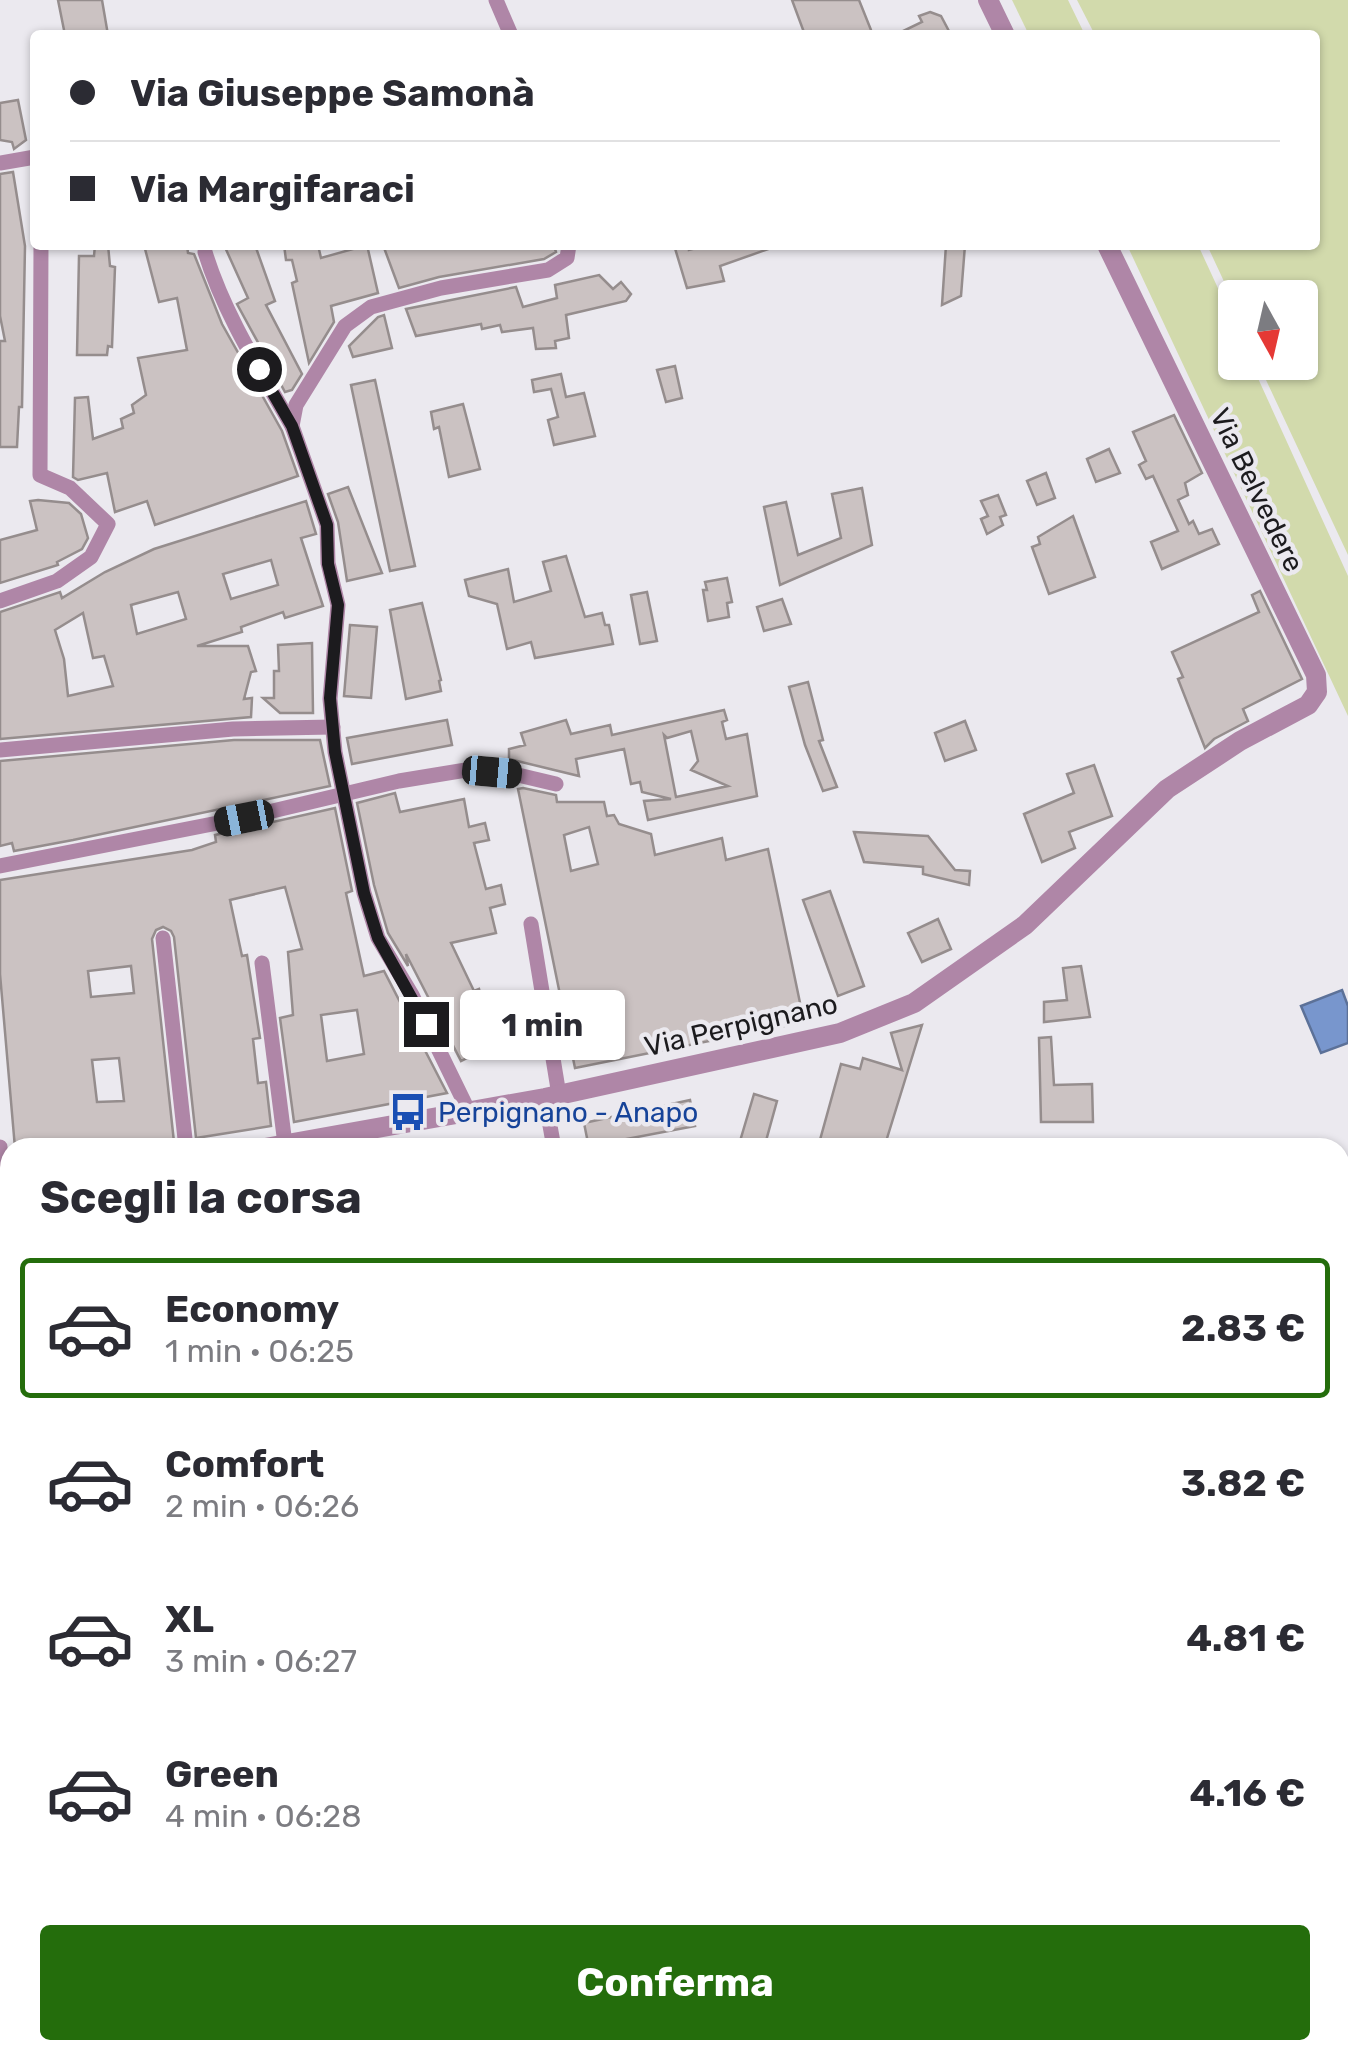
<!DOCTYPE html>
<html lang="it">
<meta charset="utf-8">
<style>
:root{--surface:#fff;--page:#f7f7f7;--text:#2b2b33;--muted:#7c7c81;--line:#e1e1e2;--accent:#246d0c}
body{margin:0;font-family:Rubik,sans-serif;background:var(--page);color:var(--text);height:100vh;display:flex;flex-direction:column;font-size:38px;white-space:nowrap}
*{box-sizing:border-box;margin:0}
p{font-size:32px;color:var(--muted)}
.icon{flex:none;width:55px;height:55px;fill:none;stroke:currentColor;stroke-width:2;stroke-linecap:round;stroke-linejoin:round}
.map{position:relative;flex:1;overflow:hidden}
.side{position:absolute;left:0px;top:1138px;width:1350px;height:922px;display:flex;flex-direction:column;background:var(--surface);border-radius:30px 30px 0 0;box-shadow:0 2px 8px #0004}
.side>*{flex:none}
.banner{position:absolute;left:30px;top:30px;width:1290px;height:220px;border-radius:10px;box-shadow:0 2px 8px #0004;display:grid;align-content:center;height:220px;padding:0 40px;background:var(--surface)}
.needle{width:65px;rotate:172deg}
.tools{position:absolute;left:1218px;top:280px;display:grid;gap:20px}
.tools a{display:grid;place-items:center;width:100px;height:100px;border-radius:10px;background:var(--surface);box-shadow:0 2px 8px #0004;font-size:50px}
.end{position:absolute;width:45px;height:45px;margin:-22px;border:12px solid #1c1b1e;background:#fff;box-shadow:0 0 0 5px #fff}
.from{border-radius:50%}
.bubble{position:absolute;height:70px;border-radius:10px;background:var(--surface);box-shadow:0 2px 8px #0004;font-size:32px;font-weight:700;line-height:70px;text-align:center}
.car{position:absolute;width:30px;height:60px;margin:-30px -15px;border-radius:12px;box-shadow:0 0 8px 2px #0007;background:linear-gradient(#222 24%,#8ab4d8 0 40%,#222 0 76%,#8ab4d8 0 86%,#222 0)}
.banner b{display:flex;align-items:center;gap:35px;height:95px;font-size:38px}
.banner b+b{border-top:2px solid var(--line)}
.banner i{width:25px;height:25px;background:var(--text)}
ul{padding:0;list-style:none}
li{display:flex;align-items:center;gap:30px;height:140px;margin:0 20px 15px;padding:0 20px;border:5px solid transparent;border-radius:10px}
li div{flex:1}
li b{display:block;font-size:38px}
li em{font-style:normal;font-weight:700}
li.current{border-color:var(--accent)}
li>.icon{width:90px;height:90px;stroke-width:1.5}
h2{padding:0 40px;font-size:45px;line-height:120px}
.button{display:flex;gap:20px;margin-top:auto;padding:20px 40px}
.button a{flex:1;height:115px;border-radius:10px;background:var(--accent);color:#fff;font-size:40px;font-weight:700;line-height:115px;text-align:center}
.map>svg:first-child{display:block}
.green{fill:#d2daac}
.water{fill:#7896cd;stroke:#5c7198;stroke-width:2.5}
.building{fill:#cbc2c2;stroke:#958d8d;stroke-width:2.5;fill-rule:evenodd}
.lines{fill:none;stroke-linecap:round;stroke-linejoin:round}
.minor{stroke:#af86a7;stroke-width:15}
.tertiary{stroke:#af86a7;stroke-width:20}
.route{stroke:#1c1b1e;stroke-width:12}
.labels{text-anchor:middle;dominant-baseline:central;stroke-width:9;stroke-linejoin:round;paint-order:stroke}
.street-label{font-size:28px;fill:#1c1b1e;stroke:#ebe9ef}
.transit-label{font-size:28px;fill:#164399;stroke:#ebe9ef;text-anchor:start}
</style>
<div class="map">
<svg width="1348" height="2059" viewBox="0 0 1348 2059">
<rect width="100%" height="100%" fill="#ebe9ef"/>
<g class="green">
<path d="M1012,0H1068L1085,35H1029Z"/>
<path d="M1077,0H1348V555L1258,363L1300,362V298H1235V305L1207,245H1315V35H1095Z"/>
<path d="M1127,245H1198L1235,325V362L1251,363L1348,576V716Z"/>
</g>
<path class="water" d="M1342,990L1348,1006V1043L1321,1053L1301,1006Z"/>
<g class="building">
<path d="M58,0H102L108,35H65Z"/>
<path d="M792,0H859L873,35H805Z"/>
<path d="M930,12L941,16L951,35H895L922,22L919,16Z"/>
<path d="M18,100L26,140L14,149L12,142L0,140V103Z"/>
<path d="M13,172L25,246L22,407H19L17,447H0V341H5L0,316V174Z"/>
<path d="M95,245H108L110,266L115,267L112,347L108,346L107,355H77L79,256H94Z"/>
<path d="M144,245H187L188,253L194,254L222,324L282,431L298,476L155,525L147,501L115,512L107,473L78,480L73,477L75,398L88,397L93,439L123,428L121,419L134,413L132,405L146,395L138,358L187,350L177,298L159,302Z"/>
<path d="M224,245H255L275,301L266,305L302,374L292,390L285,392L237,304L248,298Z"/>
<path d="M284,245H318L321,258L367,245L378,293L331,306L334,322L309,363L292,283L297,281L292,260H286Z"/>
<path d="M383,245H547L554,246L556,252L544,259L439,277L399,288Z"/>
<path d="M674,245H689V250L708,245L774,247L720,266L724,281L687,288Z"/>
<path d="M946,245H965L961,296L942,305Z"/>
<path d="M599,275L613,289L621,282L631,294L626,301L566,315L569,338L555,341L556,348L536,349L533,328L502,332L500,325L482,329L481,324L416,336L406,309L516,287L523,307L557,298L555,285Z"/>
<path d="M384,315L392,348L353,357L349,346L378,317Z"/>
<path d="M675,366L682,398L666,402L657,370Z"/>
<path d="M561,374L566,397L584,393L595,436L554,445L548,420L558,417L551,389L534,392L532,380Z"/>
<path d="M375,380L415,566L390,571L351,385Z"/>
<path d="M463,404L480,469L449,477L439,427L434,429L431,412Z"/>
<path d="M1174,415L1202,473L1185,483L1188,495L1178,500L1189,524L1193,521L1199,534L1212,529L1219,544L1162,569L1151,542L1178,531L1153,476L1146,479L1139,465L1146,461L1133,432Z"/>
<path d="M1109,449L1120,473L1096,482L1087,459Z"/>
<path d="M1046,473L1055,498L1037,505L1027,481Z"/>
<path d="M348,487L382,573L347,581L338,522L328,494Z"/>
<path d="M862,488L872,545L780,585L764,507L786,502L798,555L841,538L832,494Z"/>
<path d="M998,495L1006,515L1000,517L1003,525L987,534L981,519L988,516L981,501Z"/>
<path d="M38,500L69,503L81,514L88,538L82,549L57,562L58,565L0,583V540L37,530L30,501Z"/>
<path d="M306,501L316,534L301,538L323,606L285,618L283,612L241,627L242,632L197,646H248L256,671L251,672L244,699L252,698L251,717L0,739V612L60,592L62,598L105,572L154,549ZM271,560L278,585L231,599L223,574ZM178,592L186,619L137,634L131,605ZM83,613L93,658L104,656L113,686L68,696L64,659L55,630Z"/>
<path d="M1073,516L1095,577L1049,594L1032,547L1040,544L1038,537Z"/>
<path d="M566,556L585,617L602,613L605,625H609L613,644L535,658L531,642L507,649L497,604L469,596L465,580L508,569L514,602L551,591L543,562Z"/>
<path d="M727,578L732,602L727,603L729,617L708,621L703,590H707L705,582Z"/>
<path d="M1260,591L1302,679L1243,709L1248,721L1214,739L1205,748L1178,679L1183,677L1172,652L1259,612L1252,595Z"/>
<path d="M647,592L657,641L640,644L631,595Z"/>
<path d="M782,599L791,624L764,631L757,607Z"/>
<path d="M422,603L441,680L439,681L441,691L406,699L390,610Z"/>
<path d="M350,625L377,627L371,698L344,696Z"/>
<path d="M312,643L313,713H280L263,698H274V671H279L278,645Z"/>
<path d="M808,682L823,740L819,741L837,787L823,791L805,745L789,687Z"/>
<path d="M724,710L727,720L722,722L726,739L747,734L757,796L648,820L644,801L671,799L642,792L640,782L631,784L624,749L576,759L579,776L509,759V749L525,745L521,733L566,720L571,734L610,725L612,735ZM691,731L698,761L691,770L728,786L676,797L664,735L667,738Z"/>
<path d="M447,720L452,745L352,764L347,738Z"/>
<path d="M965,721L976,750L945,761L935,733Z"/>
<path d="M234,740H320L330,786L73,840L14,851L12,843L0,846V761Z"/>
<path d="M1094,765L1112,816L1069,832L1075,848L1042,862L1024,814L1074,793L1067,774Z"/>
<path d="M523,788L556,795L557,802H604L607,816L614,815L619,824L651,834L655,855L722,838L726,860L768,849L804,1022L575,1068L518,789ZM589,827L598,864L571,871L564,835Z"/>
<path d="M395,793L400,812L464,799L469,827L485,823L489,840L474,843L486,889L501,885L505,904L490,908L496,933L451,943L474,991L479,989L487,1020L482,1023L491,1046L461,1061L406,954L408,966L388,933L374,885L357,803Z"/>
<path d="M335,808L352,891L346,893L364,976L384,971L447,1093L294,1122L280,1018L293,1015L288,952L302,949L285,887L230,900L242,956L247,955L260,1038L253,1039L258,1083L266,1082L271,1126L196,1138L174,937L171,931L163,927L156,930L152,939L174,1142L113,1148H15L0,974V880L192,850L216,842L215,835ZM131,966L134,993L91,997L88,971ZM357,1010L364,1054L327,1061L321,1015ZM119,1058L124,1101L97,1102L92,1060Z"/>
<path d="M854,832L928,836L955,870L970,871L969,885L923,874V867L864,862Z"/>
<path d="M830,891L864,986L838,996L803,900Z"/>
<path d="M938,919L951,949L922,962L908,933Z"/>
<path d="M1081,966L1090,1017L1044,1022V1002L1067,1000L1063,968Z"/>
<path d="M922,1025L884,1148H831L832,1144L820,1140L841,1064L860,1069L863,1058L902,1070L891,1033Z"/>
<path d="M1051,1037L1054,1085L1092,1084L1093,1122H1041L1039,1038Z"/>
<path d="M754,1094L777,1101L764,1148H738Z"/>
<path d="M690,1100L695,1126L616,1141L617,1148H589L584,1123Z"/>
</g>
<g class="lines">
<g class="minor">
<path d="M496,0L511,35"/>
<path d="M0,163L35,157"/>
<path d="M205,252C224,314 260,370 292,426"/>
<path d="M0,601L57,581L91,557L108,524L70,488L40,475L41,245"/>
<path d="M0,750L233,729L333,727"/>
<path d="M0,866L243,818L399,781L466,770L518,775L556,784"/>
<path d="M531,924L559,1095"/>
<path d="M163,938L186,1148"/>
<path d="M262,963L285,1144"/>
<path d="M545,1098L554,1148"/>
<path d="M469,1112L412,995L378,938L364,893L335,752L330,699L338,605L328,563L327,525L292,426L296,405L345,326L371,307L441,288L548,270L567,258L569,245"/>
<path d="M0,1147L2,1175"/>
<path d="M625,2050L626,2059"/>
</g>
<g class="tertiary">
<path d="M988,0L1005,35"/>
<path d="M265,1148L545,1098L840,1033L914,1003L1025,925L1167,789L1240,741L1308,705L1317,692L1316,675L1107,245"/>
<path d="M0,1175L10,1174"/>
<path d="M0,1991L10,1990"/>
<path d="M1138,2050L1181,2059"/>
</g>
</g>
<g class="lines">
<path class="route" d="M259,369L292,426L327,525L328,564L338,605L330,698L335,752L364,893L378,938L426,1024"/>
</g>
<defs>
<g id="bus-bare" transform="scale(3)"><path d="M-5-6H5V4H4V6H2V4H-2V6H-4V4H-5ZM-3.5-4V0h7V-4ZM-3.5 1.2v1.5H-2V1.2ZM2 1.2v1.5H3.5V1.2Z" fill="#1a4fb4" stroke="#ebe9ef" stroke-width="2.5" paint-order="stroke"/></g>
</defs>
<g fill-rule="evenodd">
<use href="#bus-bare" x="408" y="1112"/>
</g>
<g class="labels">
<g class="street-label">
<text transform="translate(1257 490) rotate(64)">Via Belvedere</text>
<text transform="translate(741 1025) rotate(-13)">Via Perpignano</text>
</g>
<g class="transit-label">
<text x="438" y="1112">Perpignano - Anapo</text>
</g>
</g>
</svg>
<div class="tools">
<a><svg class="needle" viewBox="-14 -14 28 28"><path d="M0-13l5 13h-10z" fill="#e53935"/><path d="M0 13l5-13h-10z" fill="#7c7c81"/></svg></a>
</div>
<i class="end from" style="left:259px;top:369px"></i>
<i class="end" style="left:426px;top:1024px"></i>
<div class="bubble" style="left:460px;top:990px;width:165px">1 min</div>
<i class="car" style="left:492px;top:772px;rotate:95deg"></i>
<i class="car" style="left:244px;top:818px;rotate:259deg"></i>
<div class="banner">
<b><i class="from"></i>Via Giuseppe Samonà</b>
<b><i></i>Via Margifaraci</b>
</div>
<section class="side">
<h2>Scegli la corsa</h2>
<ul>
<li class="current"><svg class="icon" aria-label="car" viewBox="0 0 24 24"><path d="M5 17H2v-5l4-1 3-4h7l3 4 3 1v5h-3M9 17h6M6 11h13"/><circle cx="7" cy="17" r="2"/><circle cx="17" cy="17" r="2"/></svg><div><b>Economy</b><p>1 min · 06:25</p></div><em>2.83 €</em></li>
<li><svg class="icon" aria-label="car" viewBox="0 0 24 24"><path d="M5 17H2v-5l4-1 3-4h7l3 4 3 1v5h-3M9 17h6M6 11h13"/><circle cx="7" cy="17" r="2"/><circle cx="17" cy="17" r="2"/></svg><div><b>Comfort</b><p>2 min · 06:26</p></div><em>3.82 €</em></li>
<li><svg class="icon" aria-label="car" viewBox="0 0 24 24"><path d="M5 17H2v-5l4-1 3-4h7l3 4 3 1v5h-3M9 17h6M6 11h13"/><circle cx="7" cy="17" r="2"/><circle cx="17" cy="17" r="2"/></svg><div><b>XL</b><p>3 min · 06:27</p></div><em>4.81 €</em></li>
<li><svg class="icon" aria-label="car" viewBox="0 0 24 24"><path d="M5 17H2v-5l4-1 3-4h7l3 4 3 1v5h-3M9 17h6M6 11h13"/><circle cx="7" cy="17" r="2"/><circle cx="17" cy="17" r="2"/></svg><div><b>Green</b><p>4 min · 06:28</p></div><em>4.16 €</em></li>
</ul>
<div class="button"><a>Conferma</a></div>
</section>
</div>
